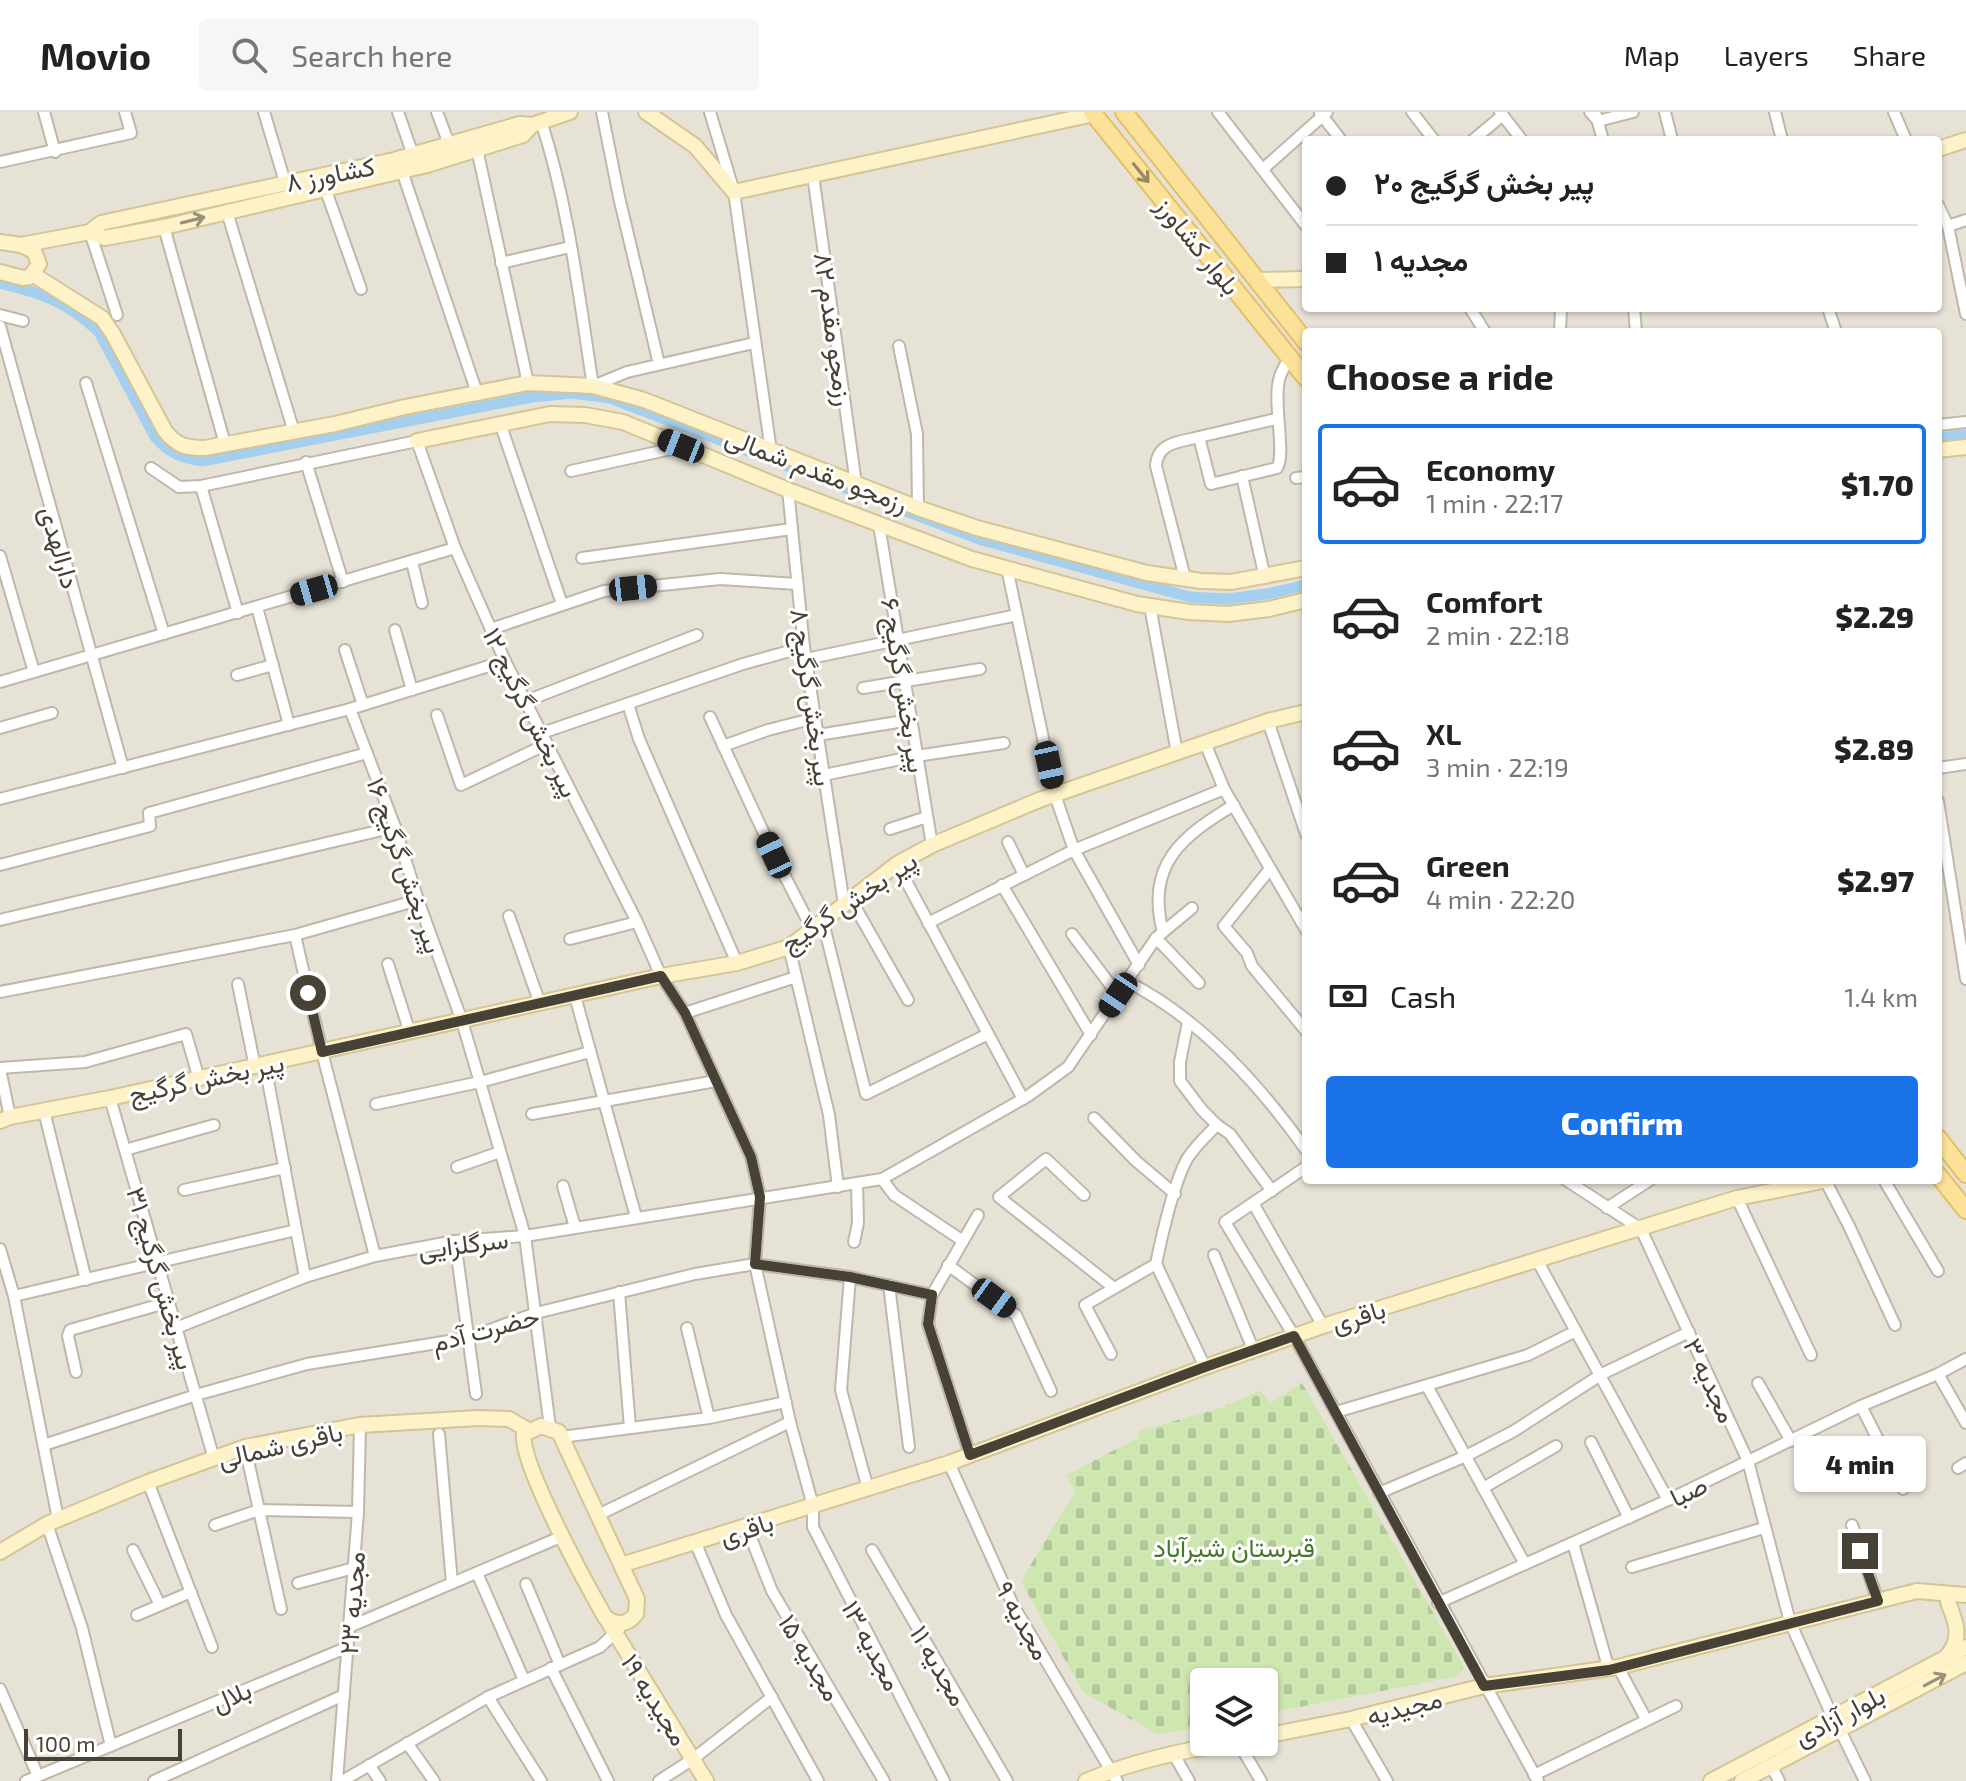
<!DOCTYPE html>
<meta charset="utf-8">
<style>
:root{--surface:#fff;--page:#f6f6f6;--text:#222;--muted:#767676;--line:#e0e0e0;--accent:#1a73e8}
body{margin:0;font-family:"Exo 2",Vazirmatn,sans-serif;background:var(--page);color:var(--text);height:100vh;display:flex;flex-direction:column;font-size:30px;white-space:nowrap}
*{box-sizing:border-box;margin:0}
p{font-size:26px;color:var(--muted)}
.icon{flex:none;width:44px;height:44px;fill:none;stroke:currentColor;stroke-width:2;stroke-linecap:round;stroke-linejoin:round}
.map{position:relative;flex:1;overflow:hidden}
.details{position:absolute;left:1302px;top:216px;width:640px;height:856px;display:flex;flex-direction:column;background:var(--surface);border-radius:8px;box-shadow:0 2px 6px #0004}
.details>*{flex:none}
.banner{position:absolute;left:1302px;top:24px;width:640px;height:176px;border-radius:8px;box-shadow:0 2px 6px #0004;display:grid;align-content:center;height:176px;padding:0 24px;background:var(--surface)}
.tools{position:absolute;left:1190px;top:1556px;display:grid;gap:16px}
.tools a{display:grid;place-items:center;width:88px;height:88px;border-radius:8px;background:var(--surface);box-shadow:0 2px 6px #0004;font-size:40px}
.scale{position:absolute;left:24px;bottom:20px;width:158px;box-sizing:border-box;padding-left:8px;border:4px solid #474136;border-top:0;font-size:22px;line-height:28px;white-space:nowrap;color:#474136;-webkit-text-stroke:6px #fff;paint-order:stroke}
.end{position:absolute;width:36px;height:36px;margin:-18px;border:10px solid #474136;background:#fff;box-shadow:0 0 0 4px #fff}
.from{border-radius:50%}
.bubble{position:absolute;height:56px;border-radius:8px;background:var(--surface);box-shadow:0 2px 6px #0004;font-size:26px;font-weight:800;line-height:56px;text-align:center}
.car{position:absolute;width:24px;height:48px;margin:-24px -12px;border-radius:10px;box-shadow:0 0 6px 2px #0007;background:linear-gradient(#222 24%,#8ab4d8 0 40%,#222 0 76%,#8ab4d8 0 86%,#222 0)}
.banner b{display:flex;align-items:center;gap:28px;height:76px;font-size:30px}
.banner b+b{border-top:2px solid var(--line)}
.banner i{width:20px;height:20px;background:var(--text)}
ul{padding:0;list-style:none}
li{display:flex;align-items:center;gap:24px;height:120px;margin:0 16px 12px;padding:0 8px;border:4px solid transparent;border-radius:8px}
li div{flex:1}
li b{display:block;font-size:30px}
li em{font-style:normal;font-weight:800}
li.active{border-color:var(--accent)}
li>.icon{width:72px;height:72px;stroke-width:1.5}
h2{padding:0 24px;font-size:36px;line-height:96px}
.pay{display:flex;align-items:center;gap:20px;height:88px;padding:0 24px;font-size:30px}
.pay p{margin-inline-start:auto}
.cta{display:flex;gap:16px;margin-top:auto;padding:16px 24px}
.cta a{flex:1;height:92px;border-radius:8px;background:var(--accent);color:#fff;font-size:32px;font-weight:800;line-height:92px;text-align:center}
header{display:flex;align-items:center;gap:48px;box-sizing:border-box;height:112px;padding:0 40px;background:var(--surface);border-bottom:2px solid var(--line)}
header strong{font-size:38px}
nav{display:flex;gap:44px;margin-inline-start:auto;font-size:28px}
.search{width:560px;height:72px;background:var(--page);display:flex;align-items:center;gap:20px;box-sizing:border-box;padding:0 28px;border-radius:8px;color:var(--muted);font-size:30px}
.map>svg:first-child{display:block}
.residential{fill:#e7e2d6;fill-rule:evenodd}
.cemetery{fill:url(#cemetery-stones)}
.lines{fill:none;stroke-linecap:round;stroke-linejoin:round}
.canal{stroke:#a5cfef;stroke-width:11}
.street-casing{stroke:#bfb8aa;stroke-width:14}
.secondary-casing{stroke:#d3c598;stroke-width:18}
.primary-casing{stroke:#e2c067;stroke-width:20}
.street{stroke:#fff;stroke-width:10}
.secondary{stroke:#fef2c8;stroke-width:14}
.primary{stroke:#fce298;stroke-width:16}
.oneway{stroke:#988962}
.oneway2{stroke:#999178}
.route{stroke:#474136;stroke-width:10}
.labels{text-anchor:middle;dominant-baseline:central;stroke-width:6;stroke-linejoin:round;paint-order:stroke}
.street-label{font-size:26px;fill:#474136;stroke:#fff}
.park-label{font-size:26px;fill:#46782a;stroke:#fff}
</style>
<header>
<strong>Movio</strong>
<div class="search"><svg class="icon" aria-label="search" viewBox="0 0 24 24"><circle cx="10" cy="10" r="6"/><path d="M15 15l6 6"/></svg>Search here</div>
<nav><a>Map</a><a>Layers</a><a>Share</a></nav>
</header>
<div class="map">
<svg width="1966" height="1669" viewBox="0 0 1966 1669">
<defs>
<pattern id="cemetery-stones" width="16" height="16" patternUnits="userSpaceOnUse" patternTransform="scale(2)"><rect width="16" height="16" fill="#cee7b1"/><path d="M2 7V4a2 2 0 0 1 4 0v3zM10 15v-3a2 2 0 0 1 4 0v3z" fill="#b2c799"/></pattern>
</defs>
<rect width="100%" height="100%" fill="#f4f0e8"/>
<path class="residential" d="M0,0H1966V1669H0ZM1306,28H1938V196H1306ZM1306,220H1938V1068H1306ZM1260,1278L1464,1555L1455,1565L1264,1602V1630H1204V1614L1159,1623L1022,1471L1024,1464L1075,1379L1067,1363L1138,1326L1221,1296Z"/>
<path class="cemetery" d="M1302,1271L1464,1555L1455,1565L1264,1602V1570H1204V1614L1159,1623L1083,1580L1022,1471L1024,1464L1075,1379L1066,1363L1138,1326L1139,1319L1221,1296L1260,1278L1270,1291Z"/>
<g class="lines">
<g class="canal">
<path d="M0,171C42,181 68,190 99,220L155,325C169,341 181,346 202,349L532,285L572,281L610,286L982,428L1190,485L1227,487L1267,482L1306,473"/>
<path d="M1938,326L1966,323"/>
</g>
<g class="street-casing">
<g id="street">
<path d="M44,0L55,40"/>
<path d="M264,0L285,70"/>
<path d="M398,0L413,43"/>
<path d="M437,0L449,32"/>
<path d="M602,0L619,85L659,252"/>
<path d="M710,0L734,80L771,339"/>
<path d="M1218,0L1306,114"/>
<path d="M1412,0L1434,28"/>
<path d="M1500,0L1522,28"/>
<path d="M1590,0L1598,9L1633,0"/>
<path d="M1665,0L1672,28"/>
<path d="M1775,0L1782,28"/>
<path d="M1894,0L1906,28"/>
<path d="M1320,1L1341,28"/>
<path d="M1596,3L1603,28"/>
<path d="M541,9C569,95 579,185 593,274L627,260L754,231"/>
<path d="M1473,28L1503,3"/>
<path d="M477,37L528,271"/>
<path d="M0,50L131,21L125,0"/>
<path d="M1263,57L1327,0"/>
<path d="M402,59L477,281"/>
<path d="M813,63L856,372"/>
<path d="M325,76L361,177"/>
<path d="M1938,93L1948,114L1966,202"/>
<path d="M227,100L294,320"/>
<path d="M1948,114L1966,108"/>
<path d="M164,115L225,332"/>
<path d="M90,120L117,203"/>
<path d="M501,151L570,135"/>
<path d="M1470,196L1485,220"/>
<path d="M1634,196L1636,220"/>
<path d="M1828,196L1836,220"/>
<path d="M0,203L23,209"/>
<path d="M0,214L123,656"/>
<path d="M1560,220L1561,196"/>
<path d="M899,234L917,322L918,396"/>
<path d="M86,271L164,522"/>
<path d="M1276,307L1199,325L1211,372L1277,356C1286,342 1273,291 1279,268C1280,261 1286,252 1290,245"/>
<path d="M500,311L562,492"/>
<path d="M1938,313L1966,310"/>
<path d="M306,350L343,470"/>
<path d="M151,356L179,375L201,374L417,329L455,436L505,549L637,810L661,864L685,901L751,1045L760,1085L755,1152L790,1310L813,1394V1415L944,1669"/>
<path d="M571,359L680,335"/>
<path d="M1242,364L1265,466"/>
<path d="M1296,366L1306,365"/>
<path d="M201,374L238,501"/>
<path d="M788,378L804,535L844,792"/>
<path d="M879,413L932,733"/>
<path d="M0,444L34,560"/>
<path d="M582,446L792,417"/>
<path d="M412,450L422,491"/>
<path d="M1007,456L1055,683L1074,738L1139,853"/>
<path d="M1185,466L1156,354C1157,330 1180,330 1199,325"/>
<path d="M1150,494L1177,641"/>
<path d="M257,495L289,613"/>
<path d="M491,517L604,479L720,467L797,472"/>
<path d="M395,518L412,578"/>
<path d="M345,538L363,593"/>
<path d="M806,547L1017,503"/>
<path d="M237,563L273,553"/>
<path d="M0,570L455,436"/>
<path d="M863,576L980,557"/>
<path d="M526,589L697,523"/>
<path d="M628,592L639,627L737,851"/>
<path d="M350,597L395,715L418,788L462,909L525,1124L550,1315"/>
<path d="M437,603L461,673L547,632"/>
<path d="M710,605L774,743L813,819"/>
<path d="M1268,609L1306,722"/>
<path d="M0,616L52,601"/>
<path d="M542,621L743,552L804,535"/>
<path d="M818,623L910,608"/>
<path d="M1205,631L1224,677L1306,818"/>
<path d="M723,634L768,618L815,606"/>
<path d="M1938,656L1966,652"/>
<path d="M824,663L916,644L1004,631"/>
<path d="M0,687L350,597L505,549"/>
<path d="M1938,689L1966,867"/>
<path d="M890,717L927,705"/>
<path d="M1008,730L1024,763"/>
<path d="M897,752L1023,987"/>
<path d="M0,753L150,714L149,701L367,641"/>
<path d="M1270,757L1224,814L1247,841L1252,854L1306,919"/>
<path d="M1002,773L1091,923"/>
<path d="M850,786L908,888"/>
<path d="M509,804L540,892"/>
<path d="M0,808L395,715"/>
<path d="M823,810L866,982L988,922"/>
<path d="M928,811L1074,738L1224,677"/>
<path d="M1163,820C1145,753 1182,724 1234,693"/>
<path d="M1072,822L1118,883"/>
<path d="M295,823L322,940L375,1144"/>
<path d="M1156,826L1199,871"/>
<path d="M570,827L637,810"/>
<path d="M789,835L829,1003L838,1075"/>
<path d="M388,852L410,921"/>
<path d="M1128,870C1201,907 1259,972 1306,1038"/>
<path d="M238,872L255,955"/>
<path d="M0,880L295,823L418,788"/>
<path d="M575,884L636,1105"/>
<path d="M685,901L796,865"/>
<path d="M1188,910L1180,950V969L1202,998L1217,1013L1230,1022L1272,1079"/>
<path d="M265,953L305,1165"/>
<path d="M0,956L85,950L186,922L199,967"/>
<path d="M0,957L10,1005"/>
<path d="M110,986L214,1347"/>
<path d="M376,992L480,970L590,940"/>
<path d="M44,999L86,1168"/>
<path d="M532,1002L716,969"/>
<path d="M1094,1006L1136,1049L1175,1082"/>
<path d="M125,1038L214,1013"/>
<path d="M457,1055L500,1040"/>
<path d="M1306,1055L1225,1110L1294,1224L1538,1669"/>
<path d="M882,1067L894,1083L963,1129"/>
<path d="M1566,1068L1641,1117L1748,1349L1790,1510L1833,1606"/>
<path d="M1825,1068L1849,1114L1895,1213"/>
<path d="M1884,1068L1938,1159"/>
<path d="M563,1074L575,1115"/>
<path d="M184,1078L285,1056"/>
<path d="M1084,1083L1046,1047L999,1085L1114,1176"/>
<path d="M1737,1086L1811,1243"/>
<path d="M1253,1091L1323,1214"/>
<path d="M1607,1096L1650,1068"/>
<path d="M455,1129L476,1282"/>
<path d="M854,1130L858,1111L857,1071"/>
<path d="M0,1137L14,1184L58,1407"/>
<path d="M1214,1143L1253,1237"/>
<path d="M1537,1148L1668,1388"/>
<path d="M1156,1152L1205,1255"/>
<path d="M948,1153L1016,1203L1051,1279"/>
<path d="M850,1165L841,1278L868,1377"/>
<path d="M889,1173L909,1335"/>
<path d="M619,1180L630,1316"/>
<path d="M14,1184L296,1118"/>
<path d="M176,1216L305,1165L375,1144L455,1129L525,1124L882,1067L1028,984L1068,955L1156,826L1192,796"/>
<path d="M687,1216L709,1306"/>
<path d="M1111,1242L1085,1193L1156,1152C1162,1123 1173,1073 1187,1047C1195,1034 1206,1024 1217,1013"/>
<path d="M76,1260L68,1224L70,1218L169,1190"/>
<path d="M1938,1262L1966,1311"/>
<path d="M1758,1271L1791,1329"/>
<path d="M1427,1274L1525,1452"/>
<path d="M1861,1294L1903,1377"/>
<path d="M1336,1300L1528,1243L1576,1219"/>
<path d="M439,1322L452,1471"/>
<path d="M561,1325L709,1306L786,1290"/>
<path d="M1591,1330L1629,1406"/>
<path d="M44,1333L196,1283L307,1252L468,1226L536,1201L695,1162L755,1152L850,1165L932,1183"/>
<path d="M245,1335L281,1497"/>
<path d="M970,1343L928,1212L932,1183L978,1103"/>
<path d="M949,1351L1013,1493L1117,1669"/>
<path d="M1958,1356L1966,1351"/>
<path d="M148,1370L212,1535"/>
<path d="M1483,1376L1556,1334"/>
<path d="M1379,1381L1466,1344L1514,1319L1602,1262L1689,1220"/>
<path d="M598,1403L790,1310"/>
<path d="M47,1412L82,1516L111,1634"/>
<path d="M215,1413L259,1398L358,1400"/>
<path d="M1852,1413L1878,1489"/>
<path d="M747,1416L772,1479L884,1669"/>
<path d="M1573,1431L1609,1558"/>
<path d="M696,1432L726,1503L818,1669"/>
<path d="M133,1438L160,1493"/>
<path d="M872,1438L1007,1669"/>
<path d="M1632,1455L1764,1416"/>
<path d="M477,1461L524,1568"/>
<path d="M298,1471L354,1456"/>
<path d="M526,1472L560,1553"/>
<path d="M1438,1491L1668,1388L1861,1294L1938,1262L1966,1247"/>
<path d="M137,1503L191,1480"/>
<path d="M349,1515L563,1424"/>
<path d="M1618,1555L1646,1607"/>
<path d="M551,1556L608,1669"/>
<path d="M0,1577L38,1664"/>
<path d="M488,1585L541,1669"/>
<path d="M1351,1607L1387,1669"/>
<path d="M1840,1618L1865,1669"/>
<path d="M1238,1630L1261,1669"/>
<path d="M407,1631L434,1669"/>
<path d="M1173,1641L1189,1669"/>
<path d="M369,1653L380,1669"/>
<path d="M1771,1653L1779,1669"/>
<path d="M1534,1663L1676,1594"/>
<path d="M26,1669L348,1535"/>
<path d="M154,1669L344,1583"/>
<path d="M337,1669L358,1400L360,1313"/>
<path d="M342,1669L488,1585L600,1535L619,1517"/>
<path d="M659,1669L693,1647L772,1585"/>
</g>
</g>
<g class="secondary-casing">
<g id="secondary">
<path d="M646,0L695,34L734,80L1094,2"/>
<path d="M1938,37L1966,28"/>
<path d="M90,120L101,111L394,48L520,12L532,13L570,0"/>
<path d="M0,130L21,133L34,139L39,152L30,165L23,166L0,160"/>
<path d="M21,133L90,120L105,126L164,115L427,53L523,23L532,13"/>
<path d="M34,163L102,206L113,222L165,319C177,334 186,336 205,336L335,312L405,295L528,271L593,274L644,288L918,396L977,416L1147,461L1201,469L1231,470L1306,456"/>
<path d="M1257,168L1306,167"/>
<path d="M417,329L550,302L585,303L623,310L788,378L972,447L1137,492L1189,500L1228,502L1269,497L1306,488"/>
<path d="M1938,338L1966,335"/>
<path d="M0,1009L10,1005L110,986L661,864L737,851L789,835L897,752L932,733L1039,688L1268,609L1306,600"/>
<path d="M541,1314L559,1320L637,1487L636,1502C627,1513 617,1514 605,1505C588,1475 519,1350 524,1322Z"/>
<path d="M0,1440L47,1412L148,1370L245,1335L360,1313L478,1306L509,1307L528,1318"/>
<path d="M621,1453L949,1351L1205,1255L1323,1214L1737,1086L1828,1068"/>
<path d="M606,1506L706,1669"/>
<path d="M1947,1544C1963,1525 1956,1511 1948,1490"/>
<path d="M1264,1624L1351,1607L1484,1574L1618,1555L1917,1479L1966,1483"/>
<path d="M1086,1669C1133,1649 1182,1639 1232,1630"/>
<path d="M1711,1669L1966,1535"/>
<path d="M1742,1669L1966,1551"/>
</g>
</g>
<g class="primary-casing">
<g id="primary">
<path d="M1092,0L1306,266"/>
<path d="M1124,0L1306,230"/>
<path d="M1938,1026L1966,1062"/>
<path d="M1938,1063L1966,1098"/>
</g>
</g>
<use href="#street" class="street"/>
<use href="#secondary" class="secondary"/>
<use href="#primary" class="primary"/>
</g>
<defs><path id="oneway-shaft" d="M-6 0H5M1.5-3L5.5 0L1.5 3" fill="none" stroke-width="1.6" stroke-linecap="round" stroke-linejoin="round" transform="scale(2)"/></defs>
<use class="oneway" href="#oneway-shaft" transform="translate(1141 61) rotate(51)"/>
<g class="oneway2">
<use href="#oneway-shaft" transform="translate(193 108) rotate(-14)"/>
<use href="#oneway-shaft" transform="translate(1935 1568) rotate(-28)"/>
</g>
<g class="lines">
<path class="route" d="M308,881L322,940L661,864L685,901L751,1045L760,1085L755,1152L850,1165L932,1183L928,1212L970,1343L1205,1255L1294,1224L1484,1574L1609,1558L1878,1489L1860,1439"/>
</g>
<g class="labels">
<g class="street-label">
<text transform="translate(330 61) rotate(-11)">کشاورز ۸</text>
<text transform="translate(1199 133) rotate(51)">بلوار کشاورز</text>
<text transform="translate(835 217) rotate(82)">رزمجو مقدم ۸۲</text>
<text transform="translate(817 357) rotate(21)">رزمجو مقدم شمالی</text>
<text transform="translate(61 435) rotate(74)">دارالهدی</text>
<text transform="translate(905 573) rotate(81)">پیر بخش گرگیج ۶</text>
<text transform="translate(813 585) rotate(82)">پیر بخش گرگیج ۸</text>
<text transform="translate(532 600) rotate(64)">پیر بخش گرگیج ۱۲</text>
<text transform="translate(406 753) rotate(71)">پیر بخش گرگیج ۱۶</text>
<text transform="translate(848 789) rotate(-34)">پیر بخش گرگیج</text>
<text transform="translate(206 965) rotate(-12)">پیر بخش گرگیج</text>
<text transform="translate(463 1131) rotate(-7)">سرگلزایی</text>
<text transform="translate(162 1166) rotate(74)">پیر بخش گرگیج ۳۱</text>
<text transform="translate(1358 1203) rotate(-17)">باقری</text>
<text transform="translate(485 1216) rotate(-15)">حضرت آدم</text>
<text transform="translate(1711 1268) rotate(65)">مجدیه ۳</text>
<text transform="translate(280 1332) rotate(-13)">باقری شمالی</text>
<text transform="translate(1688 1378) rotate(-26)">صبا</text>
<text transform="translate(746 1416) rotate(-18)">باقری</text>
<text transform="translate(351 1491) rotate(-86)">مجدیه ۲۳</text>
<text transform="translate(1024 1508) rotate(61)">مجدیه ۹</text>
<text transform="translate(873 1533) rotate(62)">مجدیه ۱۳</text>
<text transform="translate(811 1545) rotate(59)">مجدیه ۱۵</text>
<text transform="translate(940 1553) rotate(60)">مجدیه ۱۱</text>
<text transform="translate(231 1583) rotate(-23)">بلال</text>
<text transform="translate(656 1587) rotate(58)">مجیدیه ۱۹</text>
<text transform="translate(1404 1594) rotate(-14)">مجیدیه</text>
<text transform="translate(1839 1603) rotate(-28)">بلوار آزادی</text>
</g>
<g class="park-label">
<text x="1234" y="1434">قبرستان شیرآباد</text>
</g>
</g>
</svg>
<div class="tools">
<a><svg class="icon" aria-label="layers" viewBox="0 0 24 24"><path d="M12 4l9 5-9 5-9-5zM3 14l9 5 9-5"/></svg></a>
</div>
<div class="scale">100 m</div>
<i class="end from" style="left:308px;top:881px"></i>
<i class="end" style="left:1860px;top:1439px"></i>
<div class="bubble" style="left:1794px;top:1324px;width:132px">4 min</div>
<i class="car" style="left:681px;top:334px;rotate:292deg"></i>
<i class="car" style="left:633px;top:476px;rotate:84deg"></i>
<i class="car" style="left:314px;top:478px;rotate:254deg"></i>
<i class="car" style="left:1049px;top:653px;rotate:168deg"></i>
<i class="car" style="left:774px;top:743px;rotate:335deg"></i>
<i class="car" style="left:1118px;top:883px;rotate:214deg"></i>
<i class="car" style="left:994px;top:1186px;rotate:126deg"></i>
<div class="banner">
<b><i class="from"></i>پیر بخش گرگیج ۲۰</b>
<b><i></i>مجدیه ۱</b>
</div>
<section class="details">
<h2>Choose a ride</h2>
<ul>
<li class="active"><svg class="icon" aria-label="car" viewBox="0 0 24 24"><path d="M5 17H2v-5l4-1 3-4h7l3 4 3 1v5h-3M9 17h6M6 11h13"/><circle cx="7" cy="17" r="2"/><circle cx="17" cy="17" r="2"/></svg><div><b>Economy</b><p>1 min · 22:17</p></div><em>$1.70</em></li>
<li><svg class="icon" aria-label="car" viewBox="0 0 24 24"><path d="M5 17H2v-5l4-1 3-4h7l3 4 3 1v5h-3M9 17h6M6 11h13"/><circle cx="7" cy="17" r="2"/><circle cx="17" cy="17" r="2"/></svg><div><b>Comfort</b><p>2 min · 22:18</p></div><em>$2.29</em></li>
<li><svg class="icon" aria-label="car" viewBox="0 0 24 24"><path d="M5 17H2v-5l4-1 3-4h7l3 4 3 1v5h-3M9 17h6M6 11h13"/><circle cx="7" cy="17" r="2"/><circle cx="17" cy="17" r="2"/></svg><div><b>XL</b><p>3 min · 22:19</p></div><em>$2.89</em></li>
<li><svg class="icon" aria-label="car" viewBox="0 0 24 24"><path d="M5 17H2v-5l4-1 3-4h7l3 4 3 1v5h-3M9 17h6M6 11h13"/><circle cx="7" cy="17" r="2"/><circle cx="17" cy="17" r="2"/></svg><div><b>Green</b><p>4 min · 22:20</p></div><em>$2.97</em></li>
</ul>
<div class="pay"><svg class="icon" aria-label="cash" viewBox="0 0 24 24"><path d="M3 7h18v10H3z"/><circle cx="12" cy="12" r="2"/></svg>Cash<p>1.4 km</p></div>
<div class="cta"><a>Confirm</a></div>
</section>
</div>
